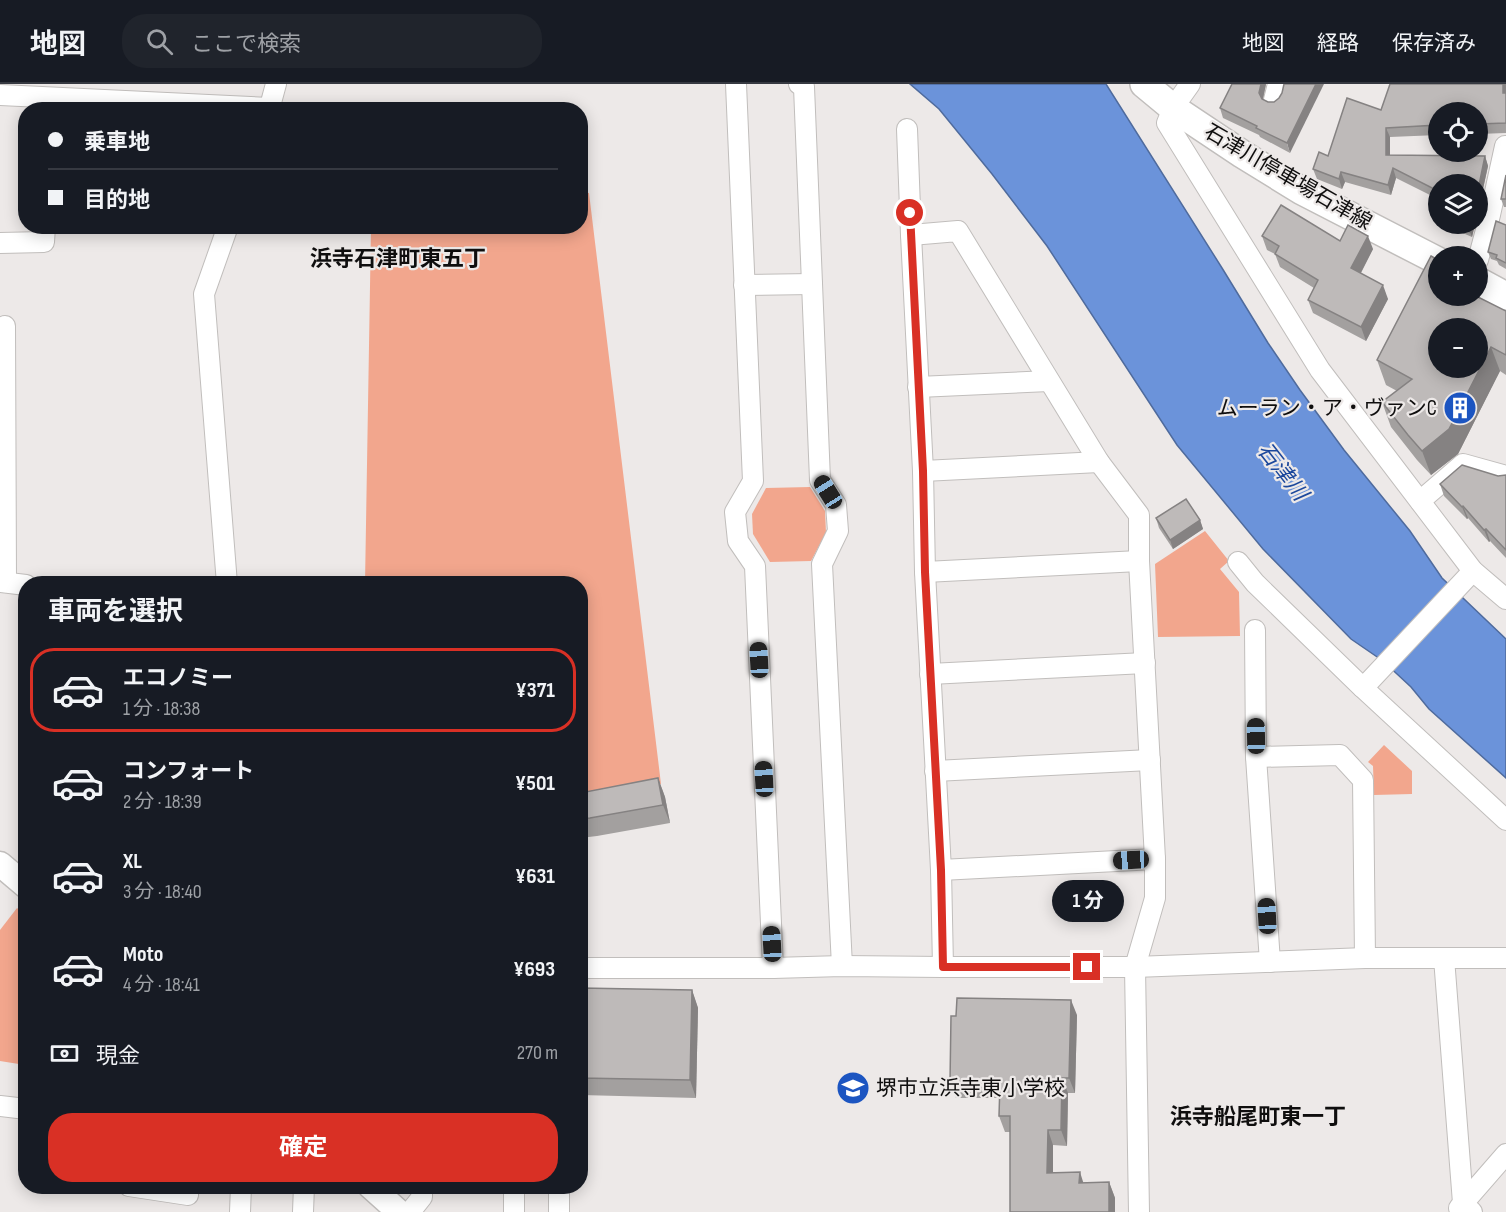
<!DOCTYPE html>
<html lang="ja">
<meta charset="utf-8">
<style>
:root{--surface:#171b24;--page:#20242c;--text:#f1f3f6;--muted:#9ea1a6;--line:#363941;--accent:#d93025}
body{margin:0;font-family:"Sofia Sans Condensed","Noto Sans JP",sans-serif;background:var(--page);color:var(--text);height:100vh;display:flex;flex-direction:column;font-size:22px;white-space:nowrap}
*{box-sizing:border-box;margin:0}
p{font-size:20px;color:var(--muted)}
.icon{flex:none;width:33px;height:33px;fill:none;stroke:currentColor;stroke-width:2;stroke-linecap:round;stroke-linejoin:round}
.map{position:relative;flex:1;overflow:hidden}
.sheet{position:absolute;left:18px;top:492px;width:570px;height:618px;display:flex;flex-direction:column;background:var(--surface);border-radius:24px;box-shadow:0 3px 15px #0003}
.sheet>*{flex:none}
.banner{position:absolute;left:18px;top:18px;width:570px;height:132px;border-radius:24px;box-shadow:0 3px 15px #0003;display:grid;align-content:center;height:132px;padding:0 30px;background:var(--surface)}
.tools{position:absolute;left:1428px;top:18px;display:grid;gap:12px}
.tools a{display:grid;place-items:center;width:60px;height:60px;border-radius:50%;background:var(--surface);box-shadow:0 3px 15px #0003;font-size:30px}
.end{position:absolute;width:27px;height:27px;margin:-14px;border:8px solid #d93025;background:#fff;box-shadow:0 0 0 3px #fff}
.from{border-radius:50%}
.bubble{position:absolute;height:42px;border-radius:21px;background:var(--surface);box-shadow:0 3px 15px #0003;font-size:20px;font-weight:700;line-height:42px;text-align:center}
.car{position:absolute;width:18px;height:36px;margin:-18px -9px;border-radius:8px;box-shadow:0 0 4px 2px #0007;background:linear-gradient(#222 24%,#8ab4d8 0 40%,#222 0 76%,#8ab4d8 0 86%,#222 0)}
.banner b{display:flex;align-items:center;gap:21px;height:57px;font-size:22px}
.banner b+b{border-top:2px solid var(--line)}
.banner i{width:15px;height:15px;background:var(--text)}
ul{padding:0;list-style:none}
li{display:flex;align-items:center;gap:18px;height:84px;margin:0 12px 9px;padding:0 18px;border:3px solid transparent;border-radius:24px}
li div{flex:1}
li b{display:block;font-size:22px}
li em{font-style:normal;font-weight:700}
li.selected{border-color:var(--accent)}
li>.icon{width:54px;height:54px;stroke-width:1.5}
h2{padding:0 30px;font-size:27px;line-height:72px}
.pay{display:flex;align-items:center;gap:15px;height:66px;padding:0 30px;font-size:22px}
.pay p{margin-inline-start:auto}
.button{display:flex;gap:12px;margin-top:auto;padding:12px 30px}
.button a{flex:1;height:69px;border-radius:24px;background:var(--accent);color:#fff;font-size:24px;font-weight:700;line-height:69px;text-align:center}
header{display:flex;align-items:center;gap:36px;box-sizing:border-box;height:84px;padding:0 30px;background:var(--surface);border-bottom:2px solid var(--line)}
header strong{font-size:28px}
nav{display:flex;gap:33px;margin-inline-start:auto;font-size:21px}
.search{width:420px;height:54px;background:var(--page);display:flex;align-items:center;gap:15px;box-sizing:border-box;padding:0 21px;border-radius:24px;color:var(--muted);font-size:22px}
.map>svg:first-child{display:block}
.green{fill:#f2a68d}
.water{fill:#6b93da;stroke:#4f6b9d;stroke-width:1.5}
.lines{fill:none;stroke-linecap:round;stroke-linejoin:round}
.minor-casing{stroke:#c1bebc;stroke-width:22}
.tertiary-casing{stroke:#c1bebc;stroke-width:27}
.secondary-casing{stroke:#c1bebc;stroke-width:30}
.minor{stroke:#fff;stroke-width:20}
.tertiary{stroke:#fff;stroke-width:24}
.secondary{stroke:#fff;stroke-width:27}
.wall{fill:#a3a09f}
.shaded-wall{fill:#858282}
.building{fill:#bebab9;stroke:#858282;stroke-width:1.5;fill-rule:evenodd}
.route{stroke:#d93025;stroke-width:8}
.labels{text-anchor:middle;dominant-baseline:central;stroke-width:4.5;stroke-linejoin:round;paint-order:stroke}
.street-label{font-size:21px;fill:#0f0e0e;stroke:#ede9e8}
.poi-label{font-size:21px;fill:#0f0e0e;stroke:#ede9e8;text-anchor:end}
.neighbourhood-label{font-size:22px;font-weight:bold;fill:#0f0e0e;stroke:#ede9e8}
.water-label{font-size:22px;font-style:italic;fill:#1c489c;stroke:#ede9e8}
</style>
<header>
<strong>地図</strong>
<div class="search"><svg class="icon" aria-label="search" viewBox="0 0 24 24"><circle cx="10" cy="10" r="6"/><path d="M15 15l6 6"/></svg>ここで検索</div>
<nav><a>地図</a><a>経路</a><a>保存済み</a></nav>
</header>
<div class="map">
<svg width="1506" height="1128" viewBox="0 0 1506 1128">
<rect width="100%" height="100%" fill="#ede9e8"/>
<g class="green">
<path d="M581,108L589,109L661,700L581,717L580,500H365L371,143L580,142Z"/>
<path d="M810,403L825,427L826,449L811,477L770,478L753,450L752,430L766,404Z"/>
<path d="M1205,447L1229,477L1220,485L1239,508L1240,552L1158,553L1155,480Z"/>
<path d="M1384,661L1412,687V710L1374,711L1373,682L1368,678Z"/>
<path d="M17,824L25,831V981L0,977V846Z"/>
</g>
<path class="water" d="M910,0H1106L1222,184L1268,259L1300,306L1344,366L1410,447L1442,494L1506,555V694L1429,625L1411,603L1383,577L1351,555L1263,465L1177,361L1047,162L992,90L939,25Z"/>
<g class="lines">
<g class="minor-casing">
<g id="minor">
<path d="M736,0L753,397L735,428L738,457L755,482L773,884"/>
<path d="M799,0L804,3L820,396L836,421L838,447L822,480L842,882"/>
<path d="M1190,0L1173,24L1167,39L1320,286L1473,487L1506,515"/>
<path d="M0,11L269,24"/>
<path d="M1274,16L1278,0"/>
<path d="M269,26L276,0"/>
<path d="M907,45L911,151L923,387L925,488L941,786L943,883"/>
<path d="M911,151L958,147L1099,378L1139,431V477L1155,775V814L1135,883L1139,1128"/>
<path d="M0,159L44,158L45,142"/>
<path d="M1478,176L1490,131L1505,62H1506"/>
<path d="M744,201L812,200"/>
<path d="M5,242L6,498"/>
<path d="M918,303L1049,297"/>
<path d="M923,387L1099,378"/>
<path d="M1420,417L1463,380L1506,392"/>
<path d="M1238,478L1255,499L1363,604L1506,736"/>
<path d="M925,488L1139,477"/>
<path d="M0,498L26,501"/>
<path d="M227,500L204,210L228,142"/>
<path d="M1255,546L1256,673L1270,878"/>
<path d="M930,590L1145,579"/>
<path d="M1363,604L1473,487"/>
<path d="M1256,673L1340,671L1363,696L1365,874"/>
<path d="M935,687L1150,676"/>
<path d="M941,786L1155,775"/>
<path d="M1444,874L1463,1119L1472,1128"/>
<path d="M580,884H773L842,882L943,883H1135L1365,874H1506"/>
<path d="M0,1022L26,1025"/>
<path d="M129,1102L188,1111V1102"/>
<path d="M1459,1124L1506,1070"/>
<path d="M240,1128L241,1102"/>
<path d="M303,1128L304,1102"/>
<path d="M410,1128L422,1113V1102"/>
<path d="M514,1128V1102"/>
<path d="M559,1128V1102"/>
</g>
</g>
<g class="tertiary-casing">
<g id="tertiary">
<path d="M0,780L26,802"/>
<path d="M370,1102L399,1128"/>
</g>
</g>
<g class="secondary-casing">
<g id="secondary">
<path d="M1144,0L1173,24L1242,70L1302,107L1438,177"/>
<path d="M1478,197L1506,212"/>
</g>
</g>
<use href="#minor" class="minor"/>
<use href="#tertiary" class="tertiary"/>
<use href="#secondary" class="secondary"/>
</g>
<g class="wall">
<path d="M1266,0L1263,15L1268,18H1274L1290,69L1260,53L1259,51L1223,34L1220,24Z"/>
<path d="M1390,0H1506V49L1478,50V28H1438V51L1390,53V71L1485,72L1488,82L1479,123H1478V100H1438V115L1396,94L1391,111L1345,98L1342,105L1317,95L1313,85L1381,26Z"/>
<path d="M1506,91V123H1504L1501,115Z"/>
<path d="M1449,140H1475L1472,153L1451,144Z"/>
<path d="M1506,141V185L1499,181L1497,177L1491,175L1488,168Z"/>
<path d="M1262,152L1340,157L1373,165L1361,189L1388,215L1366,257L1313,229L1308,216L1314,204L1280,183L1275,170L1267,166Z"/>
<path d="M1438,212L1506,227V291L1500,287L1458,370L1431,391L1417,376L1391,343L1382,318L1397,307L1386,301L1377,276Z"/>
<path d="M1506,391V474L1490,457L1489,458L1468,434L1467,435L1444,412L1440,400Z"/>
<path d="M1156,434L1200,436L1203,445L1173,465L1159,444Z"/>
<path d="M658,694L665,713L670,739L597,752L580,754V709Z"/>
<path d="M580,904L692,906L698,924L696,1014L581,1011Z"/>
<path d="M1077,931L1075,1009H1068L1067,1062L1053,1061V1088L1083,1099L1109,1098L1115,1114L1010,1128V1048H1005L999,1032L1000,1014H956L950,998Z"/>
</g>
<g class="shaded-wall">
<path d="M1261,0H1266L1262,19L1259,9Z"/>
<path d="M1316,0H1324L1290,69L1287,59Z"/>
<path d="M1503,0H1506V17L1503,9Z"/>
<path d="M1386,44L1390,53V80L1386,71Z"/>
<path d="M1485,72L1488,82L1479,123L1478,117V106Z"/>
<path d="M1393,84L1396,94L1391,111L1388,101Z"/>
<path d="M1341,88L1345,98L1342,105L1339,95Z"/>
<path d="M1472,140H1475L1472,153L1470,148Z"/>
<path d="M1368,152L1373,165L1356,198L1351,184Z"/>
<path d="M1383,201L1388,215L1366,257L1361,243Z"/>
<path d="M1491,263L1500,287L1458,370L1431,391L1422,367Z"/>
<path d="M1463,422L1468,434L1467,435L1462,423Z"/>
<path d="M1200,436L1203,445L1173,465L1170,456Z"/>
<path d="M1486,445L1490,457L1489,458L1484,446Z"/>
<path d="M658,694L665,713L670,739L663,721Z"/>
<path d="M692,906L698,924L696,1014L690,996Z"/>
<path d="M1071,916L1077,931L1075,1009L1069,994Z"/>
<path d="M1062,994L1068,1009L1067,1062L1061,1046Z"/>
<path d="M1048,1046L1053,1061V1104L1047,1089Z"/>
<path d="M1080,1088L1085,1104L1079,1099Z"/>
<path d="M1109,1098L1115,1114V1128H1109Z"/>
</g>
<g class="building">
<path d="M1232,0H1261L1259,9L1262,15L1268,18H1274L1279,14L1282,9L1284,0H1316L1287,59L1256,44L1257,42L1220,24Z"/>
<path d="M1390,0H1503V9H1506V39L1478,40V28H1438V41L1386,44V71L1485,72L1478,106V100H1438V107L1393,84L1388,101L1341,88L1339,95L1313,85L1319,68L1328,72L1347,14L1381,26Z"/>
<path d="M1506,91V115H1501Z"/>
<path d="M1281,121L1340,157L1348,141L1368,152L1351,184L1383,201L1361,243L1308,216L1318,196L1275,170L1279,162L1262,152Z"/>
<path d="M1496,137L1506,141V179L1496,174L1497,171L1488,168Z"/>
<path d="M1450,140H1472L1470,148Z"/>
<path d="M1431,172L1438,176V212H1476L1506,227V271L1491,263L1449,345L1422,367L1408,351L1382,318L1412,295L1377,276ZM1438,244H1478V284H1438Z"/>
<path d="M1462,381L1498,392L1506,391V466L1486,445L1484,446L1463,422L1462,423L1440,400Z"/>
<path d="M1186,415L1200,436L1170,456L1156,434Z"/>
<path d="M658,694L663,721L590,734L580,735V709Z"/>
<path d="M580,904L692,906L690,996L580,994Z"/>
<path d="M957,914L1071,916L1069,994H1062L1061,1046H1048L1047,1089L1080,1088L1079,1099L1109,1098V1128H1010V1032H999L1000,999L950,998L951,932H956Z"/>
</g>
<g class="lines">
<path class="route" d="M910,129L923,387L925,488L941,786L943,883H1087"/>
</g>
<defs>
<g id="building-disc" transform="scale(1.725)"><circle r="9.5" fill="#1c55c1" stroke="#ede9e8"/><path d="M-4-6H4V6H1V3H-1V6H-4ZM-2.5-4.3h1.7v1.8h-1.7ZM.8-4.3h1.7v1.8H.8ZM-2.5-1h1.7V.8h-1.7ZM.8-1h1.7V.8H.8Z" fill="#fff"/></g>
<g id="school-disc" transform="scale(1.725)"><circle r="9.5" fill="#1c55c1" stroke="#ede9e8"/><path d="M0-5L7-2L0 1L-7-2ZM-4 1L0 2.5L4 1V4Q0 6-4 4Z" fill="#fff"/></g>
</defs>
<g fill-rule="evenodd">
<use href="#building-disc" x="1460" y="324"/>
<use href="#school-disc" x="853" y="1004"/>
</g>
<g class="labels">
<g class="street-label">
<text transform="translate(1288 93) rotate(30)">石津川停車場石津線</text>
</g>
<g class="poi-label">
<text x="1437" y="324">ムーラン・ア・ヴァンC</text>
<text x="876" y="1004" text-anchor="start">堺市立浜寺東小学校</text>
</g>
<g class="neighbourhood-label">
<text x="398" y="175">浜寺石津町東五丁</text>
<text x="1258" y="1033">浜寺船尾町東一丁</text>
</g>
<g class="water-label">
<text transform="translate(1282 388) rotate(52)">石津川</text>
</g>
</g>
</svg>
<div class="tools">
<a><svg class="icon" aria-label="locate" viewBox="0 0 24 24"><circle cx="12" cy="12" r="6"/><path d="M12 2v4M12 18v4M2 12h4M18 12h4"/></svg></a>
<a><svg class="icon" aria-label="layers" viewBox="0 0 24 24"><path d="M12 4l9 5-9 5-9-5zM3 14l9 5 9-5"/></svg></a>
<a>+</a>
<a>−</a>
</div>
<i class="end from" style="left:910px;top:129px"></i>
<i class="end" style="left:1087px;top:883px"></i>
<div class="bubble" style="left:1052px;top:796px;width:72px">1 分</div>
<i class="car" style="left:828px;top:408px;rotate:328deg"></i>
<i class="car" style="left:759px;top:576px;rotate:357deg"></i>
<i class="car" style="left:1256px;top:652px;rotate:359deg"></i>
<i class="car" style="left:764px;top:695px;rotate:357deg"></i>
<i class="car" style="left:1131px;top:776px;rotate:267deg"></i>
<i class="car" style="left:1267px;top:832px;rotate:357deg"></i>
<i class="car" style="left:772px;top:860px;rotate:357deg"></i>
<div class="banner">
<b><i class="from"></i>乗車地</b>
<b><i></i>目的地</b>
</div>
<section class="sheet">
<h2>車両を選択</h2>
<ul>
<li class="selected"><svg class="icon" aria-label="car" viewBox="0 0 24 24"><path d="M5 17H2v-5l4-1 3-4h7l3 4 3 1v5h-3M9 17h6M6 11h13"/><circle cx="7" cy="17" r="2"/><circle cx="17" cy="17" r="2"/></svg><div><b>エコノミー</b><p>1 分 · 18:38</p></div><em>¥371</em></li>
<li><svg class="icon" aria-label="car" viewBox="0 0 24 24"><path d="M5 17H2v-5l4-1 3-4h7l3 4 3 1v5h-3M9 17h6M6 11h13"/><circle cx="7" cy="17" r="2"/><circle cx="17" cy="17" r="2"/></svg><div><b>コンフォート</b><p>2 分 · 18:39</p></div><em>¥501</em></li>
<li><svg class="icon" aria-label="car" viewBox="0 0 24 24"><path d="M5 17H2v-5l4-1 3-4h7l3 4 3 1v5h-3M9 17h6M6 11h13"/><circle cx="7" cy="17" r="2"/><circle cx="17" cy="17" r="2"/></svg><div><b>XL</b><p>3 分 · 18:40</p></div><em>¥631</em></li>
<li><svg class="icon" aria-label="car" viewBox="0 0 24 24"><path d="M5 17H2v-5l4-1 3-4h7l3 4 3 1v5h-3M9 17h6M6 11h13"/><circle cx="7" cy="17" r="2"/><circle cx="17" cy="17" r="2"/></svg><div><b>Moto</b><p>4 分 · 18:41</p></div><em>¥693</em></li>
</ul>
<div class="pay"><svg class="icon" aria-label="cash" viewBox="0 0 24 24"><path d="M3 7h18v10H3z"/><circle cx="12" cy="12" r="2"/></svg>現金<p>270 m</p></div>
<div class="button"><a>確定</a></div>
</section>
</div>
